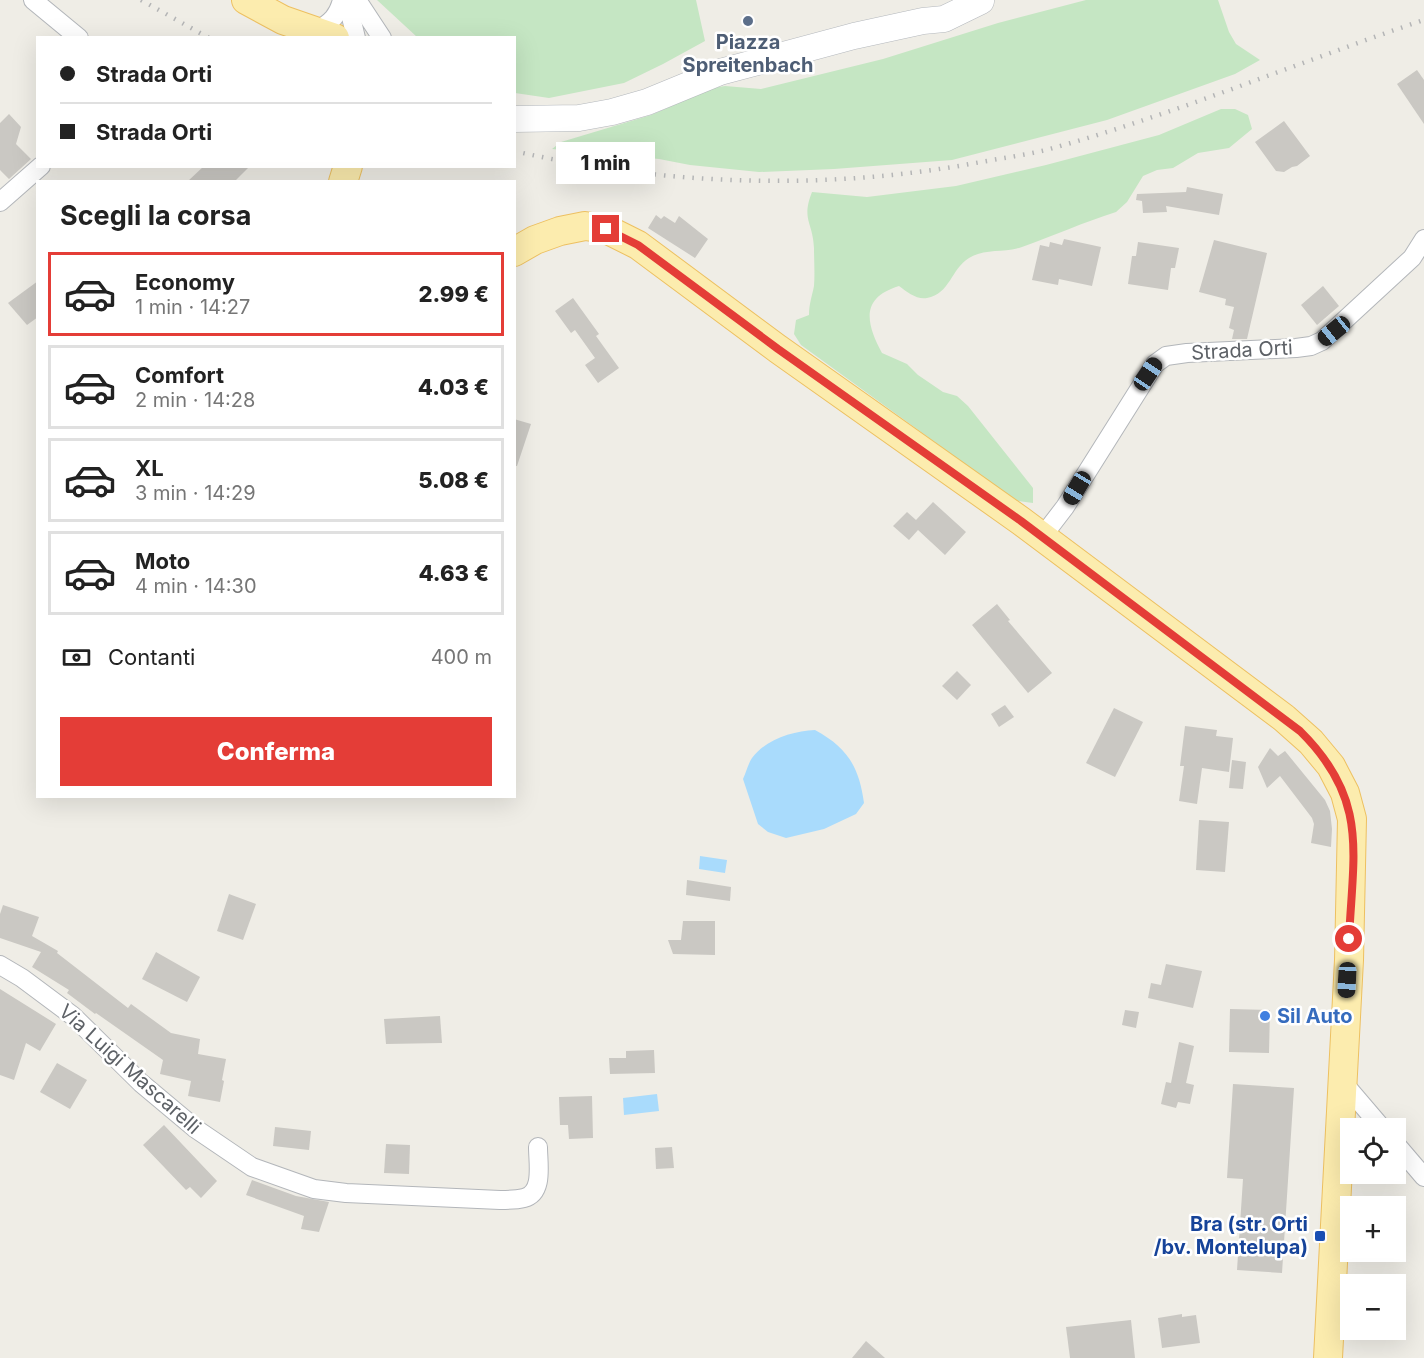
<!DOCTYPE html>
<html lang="it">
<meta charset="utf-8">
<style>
:root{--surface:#fff;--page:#f6f6f6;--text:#222;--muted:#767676;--line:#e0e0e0;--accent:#e43d37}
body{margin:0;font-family:Inter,sans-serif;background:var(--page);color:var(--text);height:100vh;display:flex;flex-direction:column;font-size:22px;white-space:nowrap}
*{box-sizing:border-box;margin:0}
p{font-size:20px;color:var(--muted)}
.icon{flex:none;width:33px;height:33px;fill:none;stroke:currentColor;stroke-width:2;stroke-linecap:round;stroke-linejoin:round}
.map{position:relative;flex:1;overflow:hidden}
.panel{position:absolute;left:36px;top:180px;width:480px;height:618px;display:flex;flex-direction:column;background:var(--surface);border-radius:0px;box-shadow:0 6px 24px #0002}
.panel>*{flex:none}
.hud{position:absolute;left:36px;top:36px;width:480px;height:132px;border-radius:0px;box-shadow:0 6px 24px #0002;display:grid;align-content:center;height:132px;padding:0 24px;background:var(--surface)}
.fabs{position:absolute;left:1340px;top:1118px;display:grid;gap:12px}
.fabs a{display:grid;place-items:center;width:66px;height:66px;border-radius:0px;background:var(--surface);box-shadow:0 6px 24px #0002;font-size:30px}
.end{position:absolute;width:27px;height:27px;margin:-14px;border:8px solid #e43d37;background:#fff;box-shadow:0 0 0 3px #fff}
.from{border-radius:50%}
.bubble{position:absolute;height:42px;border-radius:0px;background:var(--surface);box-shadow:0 6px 24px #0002;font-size:20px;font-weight:800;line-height:42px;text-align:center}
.car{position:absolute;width:18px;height:36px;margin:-18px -9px;border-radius:8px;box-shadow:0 0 4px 2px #0007;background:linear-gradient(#222 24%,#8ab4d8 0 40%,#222 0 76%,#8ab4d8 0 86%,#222 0)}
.hud b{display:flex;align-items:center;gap:21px;height:57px;font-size:22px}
.hud b+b{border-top:2px solid var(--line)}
.hud i{width:15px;height:15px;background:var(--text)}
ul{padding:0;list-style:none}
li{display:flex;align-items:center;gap:18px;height:84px;margin:0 12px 9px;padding:0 12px;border:3px solid var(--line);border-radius:0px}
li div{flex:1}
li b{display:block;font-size:22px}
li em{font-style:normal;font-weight:800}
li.active{border-color:var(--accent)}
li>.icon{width:54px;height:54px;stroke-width:1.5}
h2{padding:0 24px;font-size:27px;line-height:72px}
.pay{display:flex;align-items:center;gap:15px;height:66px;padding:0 24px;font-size:22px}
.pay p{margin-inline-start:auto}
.action{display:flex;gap:12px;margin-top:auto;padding:12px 24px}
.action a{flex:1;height:69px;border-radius:0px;background:var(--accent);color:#fff;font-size:24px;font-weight:800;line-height:69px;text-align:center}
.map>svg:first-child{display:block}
.green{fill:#c5e6c3}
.water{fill:#a9dbfc}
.building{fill:#cac8c3}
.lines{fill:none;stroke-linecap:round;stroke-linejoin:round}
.street-casing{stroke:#b3b6ba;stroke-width:20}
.secondary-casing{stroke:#b4b8bd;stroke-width:27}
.primary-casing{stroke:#edc061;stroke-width:30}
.street{stroke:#fff;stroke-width:18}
.secondary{stroke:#fff;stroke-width:26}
.primary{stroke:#fcecae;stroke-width:28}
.rail{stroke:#b4b5b6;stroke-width:4.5;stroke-dasharray:1.5 8;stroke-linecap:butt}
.route{stroke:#e43d37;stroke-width:8}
.service-dot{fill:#5c6f8a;stroke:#fff;stroke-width:2}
.shop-dot{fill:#3f7fe0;stroke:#fff;stroke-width:2}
.transit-dot{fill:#1a4fb4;stroke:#fff;stroke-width:2}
.labels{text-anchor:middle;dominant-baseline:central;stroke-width:5;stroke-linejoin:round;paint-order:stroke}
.service-label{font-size:20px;font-weight:bold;fill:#4e5e75;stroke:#fff}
.street-label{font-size:20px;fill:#5d6166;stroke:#fff}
.shop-label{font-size:20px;font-weight:bold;fill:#366cbe;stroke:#fff;text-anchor:start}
.transit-label{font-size:20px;font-weight:bold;fill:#164399;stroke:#fff;text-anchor:end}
</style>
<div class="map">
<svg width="1424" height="1358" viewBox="0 0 1424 1358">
<rect width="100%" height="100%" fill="#efede6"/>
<g class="green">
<path d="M377,0H696L705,41L663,64L624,83L549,98L515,93L514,38L417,37Z"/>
<path d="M1086,0H1218L1229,32L1236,44L1260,60L1235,74L1107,120L952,160L834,169L759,172L690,165L659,159L552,149L561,142L651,115L713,88L725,86L761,89L883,59L998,23Z"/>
<path d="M1221,109H1235L1248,115L1252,129L1229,148L1198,153L1173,168L1157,170L1143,176L1127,202L1116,212C1084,222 1053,236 1022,247C1004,253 985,248 969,258C951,269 950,294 927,298C917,300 907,292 899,286C860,298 866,323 882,353L907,364L918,375L943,392L957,396L968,406L1033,488V503L1018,501L994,485L801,345L794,334L796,320L809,315C809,304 812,296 814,286C815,274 814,260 814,248C813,222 801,220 812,192L867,197L956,186L1046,165L1159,135Z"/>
</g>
<g class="water">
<path d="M815,730C848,748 859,767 864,803L856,814L824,829L786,838L768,832L758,824L743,779C746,773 748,764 752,758C766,739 793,731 815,730Z"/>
<path d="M700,856L727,860L725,873L699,869Z"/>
<path d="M657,1094L659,1111L624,1115L623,1098Z"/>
</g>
<g class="building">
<path d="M1417,70L1424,80V124L1397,84Z"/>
<path d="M9,114L21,127L16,144L31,159L9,179L0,170V123Z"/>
<path d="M1284,121L1310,156L1297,166L1292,167L1284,172L1276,171L1255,142Z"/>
<path d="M204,166H250L234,182H187Z"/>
<path d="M1187,187L1223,194L1219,215L1166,206L1167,212L1143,213L1142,201L1136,200L1137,194L1186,192Z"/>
<path d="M656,215L661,219L664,216L675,223L679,216L708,239L695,258L648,228Z"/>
<path d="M1064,239L1101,247L1092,286L1059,279L1058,285L1032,280L1040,245L1049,247L1050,242L1062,245Z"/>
<path d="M1214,240L1267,253L1247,339H1232L1234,330L1229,328L1234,307L1225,305L1226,299L1199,292Z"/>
<path d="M1138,242L1179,248L1175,268H1171L1168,290L1128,284L1132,256H1136Z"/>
<path d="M38,281V317L27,325L8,303Z"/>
<path d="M1323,286L1339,306L1317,325L1301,305Z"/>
<path d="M573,298L599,334L596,336L619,368L598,383L585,365L595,358L575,330L571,333L555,311Z"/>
<path d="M514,419L531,424L517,466H514Z"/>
<path d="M933,502L966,532L945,555L918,530L909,540L893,526L907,512L916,520Z"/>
<path d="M997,604L1010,620L1008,621L1052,673L1028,693L972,625Z"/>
<path d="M957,671L971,685L957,700L942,686Z"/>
<path d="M1005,705L1014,717L999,727L991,714Z"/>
<path d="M1114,708L1143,722L1115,777L1086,763Z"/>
<path d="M1185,726L1217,730L1216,736L1233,738L1229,772L1202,768L1197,804L1179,801L1184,766H1180Z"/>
<path d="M1270,748L1278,756L1285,751L1325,800L1330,811L1332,829L1331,847L1311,843L1314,824L1312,818L1280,776L1267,788L1258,767Z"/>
<path d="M1232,760L1246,762L1243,789L1229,788Z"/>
<path d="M1199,820L1229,822L1225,872L1196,870Z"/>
<path d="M687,880L731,887L730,901L686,895Z"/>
<path d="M229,894L256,904L243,940L217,931Z"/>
<path d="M3,905L39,917L32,936L58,951L57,953L128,1008L131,1004L171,1033L200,1039L198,1054L226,1059L222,1080L224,1081L220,1102L188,1096L191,1081L160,1074L163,1060L96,1013L95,1014L67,993L69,990L32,967L41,952L0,938V914Z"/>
<path d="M683,921H715V955L673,954L668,940H681Z"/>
<path d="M156,952L200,977L187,1002L142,979Z"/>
<path d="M1166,964L1202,971L1193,1008L1148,998L1151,983L1161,985Z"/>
<path d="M0,989L56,1024L40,1051L26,1043L14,1080L0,1075Z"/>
<path d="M1230,1009L1270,1010L1269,1053L1229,1052Z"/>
<path d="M1125,1010L1139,1012L1136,1028L1122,1025Z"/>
<path d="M440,1016L442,1043L386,1044L384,1019Z"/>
<path d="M1179,1042L1194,1046L1186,1083L1194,1085L1190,1104L1178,1102L1176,1108L1161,1104L1166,1082L1171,1083Z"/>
<path d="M654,1050L655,1073L610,1074L609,1058H626V1051Z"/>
<path d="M57,1063L87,1080L70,1109L40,1092Z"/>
<path d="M1233,1084L1294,1088L1282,1273L1237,1270L1243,1179L1227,1178Z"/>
<path d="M592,1096L593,1138L569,1139L568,1125H560L559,1097Z"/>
<path d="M164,1125L217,1181L201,1198L190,1187L186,1190L143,1145Z"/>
<path d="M275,1127L311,1131L309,1150L273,1146Z"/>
<path d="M386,1144L410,1145L409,1174L384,1173Z"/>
<path d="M672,1147L674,1168L656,1169L655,1148Z"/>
<path d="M252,1180L296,1196L329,1202L319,1232L301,1229L304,1216L246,1195Z"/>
<path d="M1182,1314V1317L1196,1315L1200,1343L1162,1348L1158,1318Z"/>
<path d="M1131,1320L1135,1358H1070L1066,1327Z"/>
<path d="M866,1341L885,1358H852Z"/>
</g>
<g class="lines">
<g class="street-casing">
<g id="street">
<path d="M33,0L79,38"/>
<path d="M347,0L356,38"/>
<path d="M357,0L382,38"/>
<path d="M318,30C331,22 338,16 342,0"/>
<path d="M0,202L41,166"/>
<path d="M1042,537L1065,507L1155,364L1166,356L1187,353L1296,348L1311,346L1322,341L1412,258L1424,239"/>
<path d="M0,965L22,978L73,1016L141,1083L196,1129L252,1167L314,1189L346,1193L500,1200C507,1200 516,1200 524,1198C544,1193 538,1164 538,1147"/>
<path d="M1341,1080L1382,1128"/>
<path d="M1395,1143L1424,1177"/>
</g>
</g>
<g class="secondary-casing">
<path id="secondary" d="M514,119L579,118L612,112L647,102L720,72L854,36L923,21L944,19L981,1"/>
</g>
<g class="primary-casing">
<g id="primary">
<path d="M246,0L283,20L335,38"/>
<path d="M343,182L348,166"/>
<path d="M514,252L535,240L560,231L585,226L606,229L638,245L778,349L1021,521L1284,718L1311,742L1331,766L1345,793L1352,819L1349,960L1328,1358"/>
</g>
</g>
<use href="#street" class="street"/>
<use href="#secondary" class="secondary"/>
<use href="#primary" class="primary"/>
<g class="rail">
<path d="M141,0L209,38"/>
<path d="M514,151C667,186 827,191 981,162C1003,158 1025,155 1046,150C1174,115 1298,62 1424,20"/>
</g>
</g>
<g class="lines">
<path class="route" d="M606,229L638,245L778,349L1021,521L1300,731C1369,799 1353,852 1349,939"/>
</g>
<circle class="service-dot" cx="748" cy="21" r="6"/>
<circle class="shop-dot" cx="1265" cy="1016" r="6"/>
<rect class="transit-dot" x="1314" y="1230" width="12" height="12" rx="3"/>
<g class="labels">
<g class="service-label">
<text x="748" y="42">Piazza<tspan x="748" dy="23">Spreitenbach</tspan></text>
</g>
<g class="street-label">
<text transform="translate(1242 350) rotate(-3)">Strada Orti</text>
<text transform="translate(130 1069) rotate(42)">Via Luigi Mascarelli</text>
</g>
<g class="shop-label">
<text x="1277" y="1016">Sil Auto</text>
</g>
<g class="transit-label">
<text x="1308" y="1224">Bra (str. Orti<tspan x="1308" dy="23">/bv. Montelupa)</tspan></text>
</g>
</g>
</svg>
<div class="fabs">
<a><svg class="icon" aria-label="locate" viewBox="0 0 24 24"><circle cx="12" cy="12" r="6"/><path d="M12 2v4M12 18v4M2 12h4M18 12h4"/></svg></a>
<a>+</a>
<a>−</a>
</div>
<i class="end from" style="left:1349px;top:939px"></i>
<i class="end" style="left:606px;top:229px"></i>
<div class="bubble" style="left:556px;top:142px;width:99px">1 min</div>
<i class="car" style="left:1334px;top:331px;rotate:231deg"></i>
<i class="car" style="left:1148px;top:374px;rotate:34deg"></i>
<i class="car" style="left:1077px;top:488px;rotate:211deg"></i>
<i class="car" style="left:1347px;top:980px;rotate:183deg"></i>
<div class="hud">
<b><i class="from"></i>Strada Orti</b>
<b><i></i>Strada Orti</b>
</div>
<section class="panel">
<h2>Scegli la corsa</h2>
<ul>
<li class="active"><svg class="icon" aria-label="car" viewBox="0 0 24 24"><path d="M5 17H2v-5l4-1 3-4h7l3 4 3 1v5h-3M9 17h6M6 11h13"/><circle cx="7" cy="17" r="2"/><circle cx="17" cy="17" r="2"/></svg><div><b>Economy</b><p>1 min · 14:27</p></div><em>2.99 €</em></li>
<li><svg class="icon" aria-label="car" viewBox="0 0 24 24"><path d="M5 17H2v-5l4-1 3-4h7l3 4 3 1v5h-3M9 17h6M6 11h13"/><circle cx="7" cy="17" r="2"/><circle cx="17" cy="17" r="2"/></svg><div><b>Comfort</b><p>2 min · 14:28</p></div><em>4.03 €</em></li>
<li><svg class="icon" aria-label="car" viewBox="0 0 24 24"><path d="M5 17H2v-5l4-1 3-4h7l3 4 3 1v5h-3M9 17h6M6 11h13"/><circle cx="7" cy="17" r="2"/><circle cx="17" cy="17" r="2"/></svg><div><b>XL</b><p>3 min · 14:29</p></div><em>5.08 €</em></li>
<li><svg class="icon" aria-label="car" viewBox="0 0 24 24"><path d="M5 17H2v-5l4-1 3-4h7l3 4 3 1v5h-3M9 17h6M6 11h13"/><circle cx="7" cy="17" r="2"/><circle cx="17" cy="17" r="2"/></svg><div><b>Moto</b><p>4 min · 14:30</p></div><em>4.63 €</em></li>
</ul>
<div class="pay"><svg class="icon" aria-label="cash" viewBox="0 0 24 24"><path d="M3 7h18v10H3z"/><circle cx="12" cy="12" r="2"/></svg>Contanti<p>400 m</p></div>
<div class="action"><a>Conferma</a></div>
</section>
</div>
